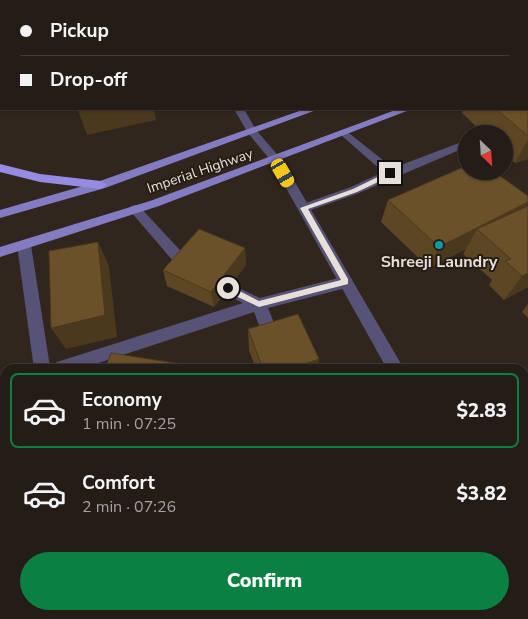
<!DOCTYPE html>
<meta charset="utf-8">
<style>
:root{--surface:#241c16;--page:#2c251f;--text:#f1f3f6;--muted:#a3a1a1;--line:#413a35;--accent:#0b8043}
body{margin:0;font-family:"Nunito Sans",sans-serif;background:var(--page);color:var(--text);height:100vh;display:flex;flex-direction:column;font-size:19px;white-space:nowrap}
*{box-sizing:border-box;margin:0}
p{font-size:16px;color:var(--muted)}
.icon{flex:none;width:28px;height:28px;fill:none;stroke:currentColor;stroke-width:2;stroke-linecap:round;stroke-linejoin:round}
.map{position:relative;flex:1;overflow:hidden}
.details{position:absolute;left:0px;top:364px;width:529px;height:256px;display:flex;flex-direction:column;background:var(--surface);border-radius:15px 15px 0 0;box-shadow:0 1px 4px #0004,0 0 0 1px var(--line)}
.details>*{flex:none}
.hud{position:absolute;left:0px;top:0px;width:529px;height:110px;box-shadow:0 1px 4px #0004,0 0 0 1px var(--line);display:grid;align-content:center;height:110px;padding:0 20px;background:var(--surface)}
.needle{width:32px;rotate:155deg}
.buttons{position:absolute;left:458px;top:125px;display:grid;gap:10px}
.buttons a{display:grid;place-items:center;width:55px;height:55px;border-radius:50%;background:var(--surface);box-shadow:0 1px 4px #0004,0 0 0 1px var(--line);font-size:25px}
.end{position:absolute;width:22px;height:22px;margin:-11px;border:6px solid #e7e0da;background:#111;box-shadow:0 0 0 2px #111}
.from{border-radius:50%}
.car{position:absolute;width:15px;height:30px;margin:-15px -8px;border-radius:6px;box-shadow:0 0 4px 1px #0007;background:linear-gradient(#f5c518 24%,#345 0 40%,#f5c518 0 76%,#345 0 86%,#f5c518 0)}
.hud b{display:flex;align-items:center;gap:18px;height:48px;font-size:19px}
.hud b+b{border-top:1px solid var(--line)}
.hud i{width:12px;height:12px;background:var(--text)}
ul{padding:9px 0 0;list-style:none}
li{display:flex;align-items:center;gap:15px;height:75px;margin:0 10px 8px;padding:0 10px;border:2px solid transparent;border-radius:8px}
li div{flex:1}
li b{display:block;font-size:19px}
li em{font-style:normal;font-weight:800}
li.active{border-color:var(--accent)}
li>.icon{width:45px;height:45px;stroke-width:1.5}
.action{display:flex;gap:10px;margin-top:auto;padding:10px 20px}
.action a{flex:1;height:58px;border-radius:30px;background:var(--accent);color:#fff;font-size:20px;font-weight:800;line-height:58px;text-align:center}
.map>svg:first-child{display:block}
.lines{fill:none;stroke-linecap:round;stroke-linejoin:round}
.service{fill:#565376;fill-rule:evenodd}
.tertiary{fill:#565376;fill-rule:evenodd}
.primary{fill:#837cc3;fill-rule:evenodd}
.motorway{fill:#958ce2;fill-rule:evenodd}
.wall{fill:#5c4624}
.shaded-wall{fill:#4b391d}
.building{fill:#6b512a;stroke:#4b391d}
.route{fill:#e7e0da}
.culture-dot{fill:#0f9aa8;stroke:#261d14;stroke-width:2}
.labels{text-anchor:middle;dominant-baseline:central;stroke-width:4;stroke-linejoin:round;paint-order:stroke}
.far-street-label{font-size:14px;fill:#e7e0da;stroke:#261d14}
.poi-label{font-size:16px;font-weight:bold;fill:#e7e0da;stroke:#261d14}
</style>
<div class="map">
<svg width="528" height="619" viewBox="0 0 528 619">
<rect width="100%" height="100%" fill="#30261d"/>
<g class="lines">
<g class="service">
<rect x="40" y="0" width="8" height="1"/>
<path d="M345,130L393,168L459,143L466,147V156L457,151L359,193L308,211H300L298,208L300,205L351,187L383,172L341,135V131Z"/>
<path d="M135,205L139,206L190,261L192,265L190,269H180L131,212L129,209L131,206Z"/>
<path d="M24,240L31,245L50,367L57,362L243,303L223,293L221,289L223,285L228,283L260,298L346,276L351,278L353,282L351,286L346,288L268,308L282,343L280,348L274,350L268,348L254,312L80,369H34L17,245Z"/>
<path d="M76,615H107L106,619H75Z"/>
</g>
<g class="tertiary">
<path d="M176,0H184L185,1H177Z"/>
<rect x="0" y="11" width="1" height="4"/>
<path d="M234,109H244L256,130L282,160L404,369H387L271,161L248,133Z"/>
<path d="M524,581L528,583V610L524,608Z"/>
</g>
<g class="primary">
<path d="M305,109H319L105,188L0,218V210L97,182Z"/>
<path d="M398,109H412L159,206L0,257V247L150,201Z"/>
</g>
<path class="motorway" d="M0,164L40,174L101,181L107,185L101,189L40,182L0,172Z"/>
</g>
<g class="wall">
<rect x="219" y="0" width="184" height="1"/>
<path d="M459,0H528V18V1H462Z"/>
<path d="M528,66V159L515,163L504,152V134H484L462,113L463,109H528Z"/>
<path d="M499,175L528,196V287L504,300L489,285L492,280L463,254L466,249L429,268L381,222L388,200Z"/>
<path d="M245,248L246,265L214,307L167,286L163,270Z"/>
<path d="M528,304V318L522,312Z"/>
<path d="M248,329L319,359L317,369H256L249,350Z"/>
<path d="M527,381H528V425L524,419V384Z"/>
</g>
<g class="shaded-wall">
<rect x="228" y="0" width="14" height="1"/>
<rect x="278" y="0" width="9" height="1"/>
<path d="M305,0H318V1H300Z"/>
<rect x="322" y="0" width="10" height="1"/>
<path d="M385,0H403V1H383Z"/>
<path d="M82,109H154L156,120L87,135L78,110Z"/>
<path d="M528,139V159L515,163Z"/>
<path d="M528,202V208L477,229L466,249L429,268L439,247Z"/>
<path d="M98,242L109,266L117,337L66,349L51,328Z"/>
<path d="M245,248L246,265L214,307L211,292Z"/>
<path d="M528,273V287L504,300L522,276Z"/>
<path d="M319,359L317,369H289Z"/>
</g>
<g class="building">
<path d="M106,0H129L130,1H97Z"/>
<path d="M244,0H278L280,1H244H245Z"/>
<path d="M290,0H305L300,1H292Z"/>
<path d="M342,0H388L384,1H344Z"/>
<path d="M504,0H517L519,1H507Z"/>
<path d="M0,17H1V55L0,53Z"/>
<path d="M528,96V136L496,109H528Z"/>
<path d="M466,166V171H500L496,173L528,196V202L439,247L388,200Z"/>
<path d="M528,206V273L522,276L505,261L511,259L477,229Z"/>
<path d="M199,229L245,248L211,292L163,270Z"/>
<path d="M98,242L105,315L51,328L49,251Z"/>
<path d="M298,314L319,359L289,369H263L248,329Z"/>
<path d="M111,353L213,369H105Z"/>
<path d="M198,615H427L429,619H188Z"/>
</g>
<path class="route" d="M390,171L393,175L357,192L308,209L348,279V284L259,307L225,291V286L228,285L259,301L341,280L300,208L353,189Z"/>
<circle class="culture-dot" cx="439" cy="245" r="5"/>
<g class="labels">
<g class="far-street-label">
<text transform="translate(200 171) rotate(-19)">Imperial Highway</text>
</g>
<g class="poi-label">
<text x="439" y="262">Shreeji Laundry</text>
</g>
</g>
</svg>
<div class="buttons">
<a><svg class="needle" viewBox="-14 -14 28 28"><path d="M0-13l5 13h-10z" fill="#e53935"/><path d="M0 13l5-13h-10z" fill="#a3a1a1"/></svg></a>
</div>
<i class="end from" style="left:228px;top:288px"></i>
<i class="end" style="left:390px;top:173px"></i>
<i class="car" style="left:283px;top:173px;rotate:150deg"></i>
<div class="hud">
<b><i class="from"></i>Pickup</b>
<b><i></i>Drop-off</b>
</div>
<section class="details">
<ul>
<li class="active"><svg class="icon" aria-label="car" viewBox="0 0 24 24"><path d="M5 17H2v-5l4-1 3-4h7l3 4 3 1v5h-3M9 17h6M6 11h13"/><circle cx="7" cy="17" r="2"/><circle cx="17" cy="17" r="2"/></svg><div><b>Economy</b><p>1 min · 07:25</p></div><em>$2.83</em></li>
<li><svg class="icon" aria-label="car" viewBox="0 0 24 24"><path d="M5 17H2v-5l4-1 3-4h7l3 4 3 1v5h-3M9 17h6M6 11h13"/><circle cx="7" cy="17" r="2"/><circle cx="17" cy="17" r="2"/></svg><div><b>Comfort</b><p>2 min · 07:26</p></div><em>$3.82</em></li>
</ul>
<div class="action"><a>Confirm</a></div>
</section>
</div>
